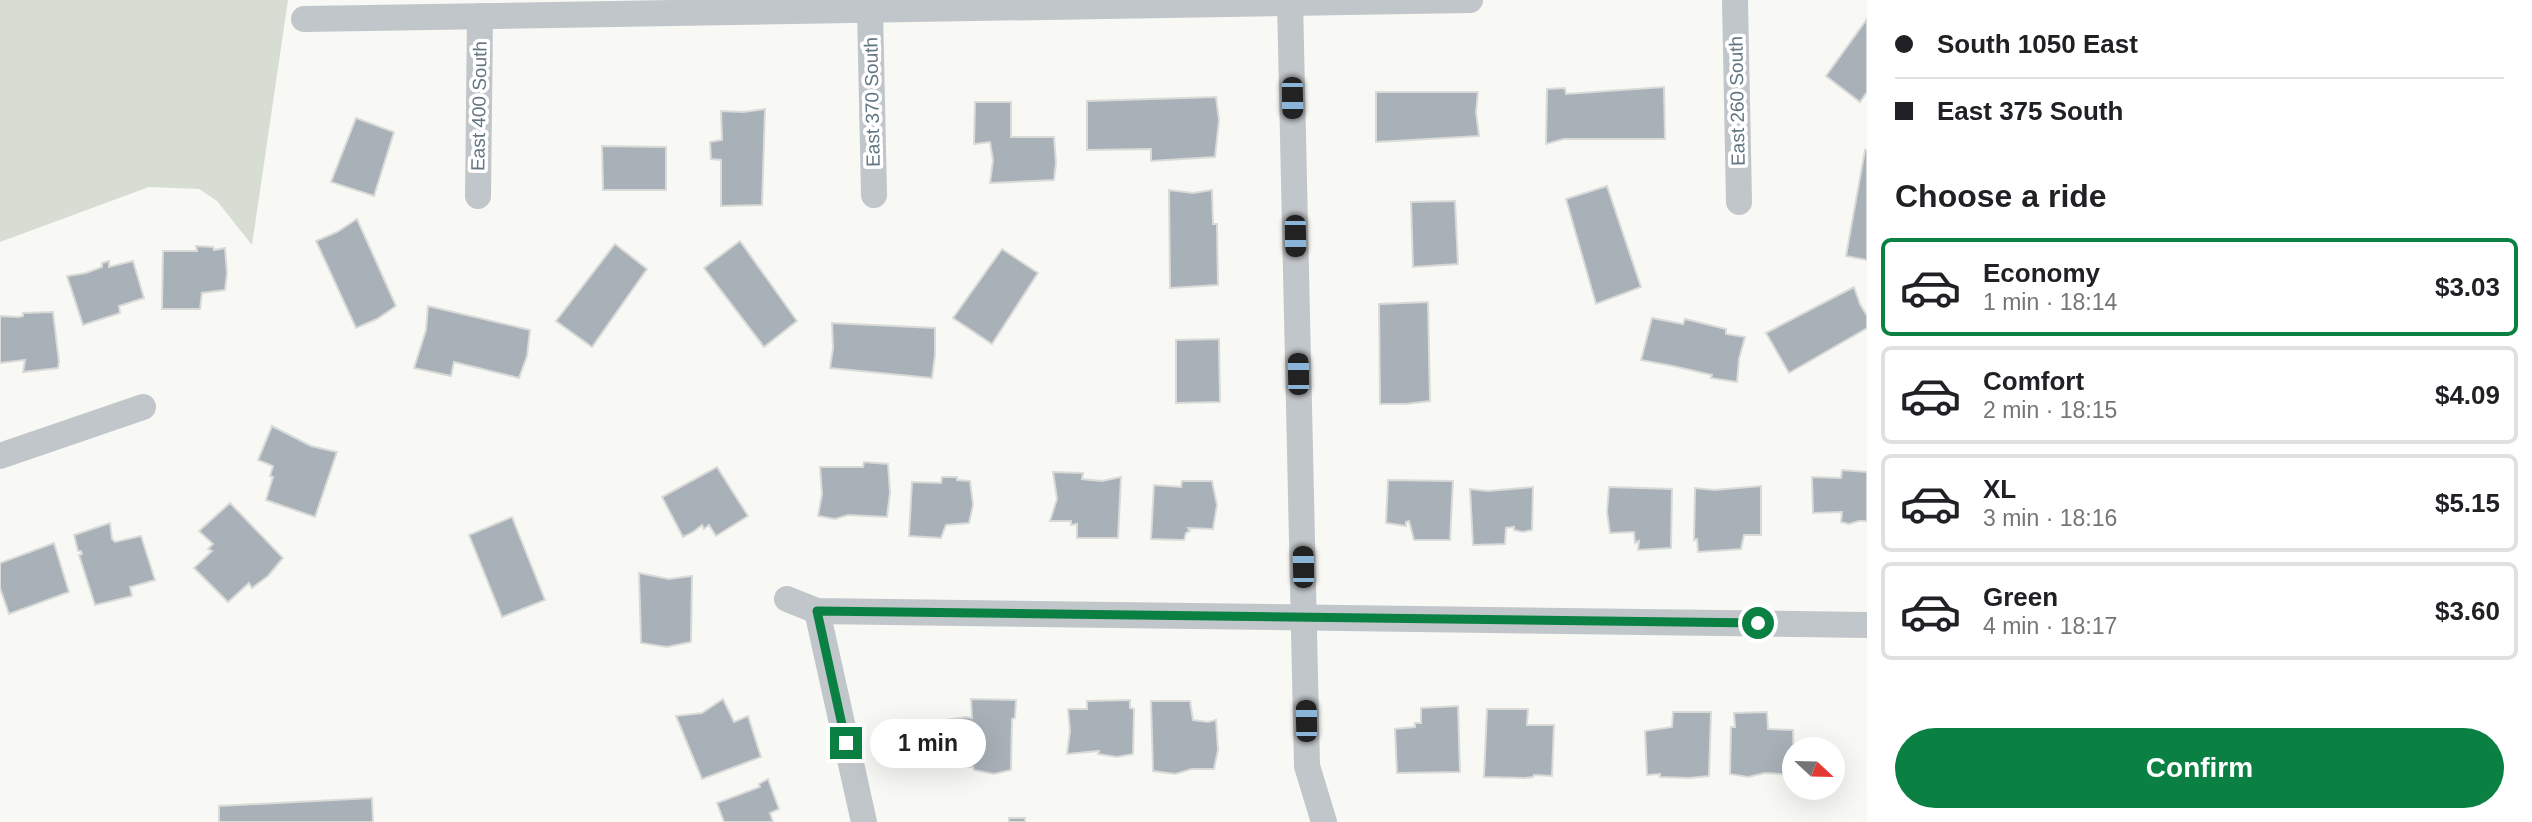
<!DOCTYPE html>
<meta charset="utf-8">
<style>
:root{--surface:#fff;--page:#f2f2f2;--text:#202124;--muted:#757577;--line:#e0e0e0;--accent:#0b8043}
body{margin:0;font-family:Arial,sans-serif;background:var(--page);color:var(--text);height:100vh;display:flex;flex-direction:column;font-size:26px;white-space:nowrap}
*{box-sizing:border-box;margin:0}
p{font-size:23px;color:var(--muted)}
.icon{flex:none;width:38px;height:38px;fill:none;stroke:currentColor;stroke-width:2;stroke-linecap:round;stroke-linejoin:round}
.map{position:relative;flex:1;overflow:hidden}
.sheet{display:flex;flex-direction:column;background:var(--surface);width:665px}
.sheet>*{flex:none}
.top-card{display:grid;align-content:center;height:154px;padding:0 28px;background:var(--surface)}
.needle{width:46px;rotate:112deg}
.fabs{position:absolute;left:1782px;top:737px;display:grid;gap:14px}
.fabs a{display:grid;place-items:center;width:63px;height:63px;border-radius:50%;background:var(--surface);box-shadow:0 7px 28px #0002;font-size:35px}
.end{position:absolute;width:32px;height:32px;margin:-16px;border:9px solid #0b8043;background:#fff;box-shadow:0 0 0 4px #fff}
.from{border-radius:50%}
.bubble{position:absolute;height:49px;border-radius:24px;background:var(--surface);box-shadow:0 7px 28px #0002;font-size:23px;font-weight:600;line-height:49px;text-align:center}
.car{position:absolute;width:21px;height:42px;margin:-21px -10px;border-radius:9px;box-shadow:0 0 5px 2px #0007;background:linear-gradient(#222 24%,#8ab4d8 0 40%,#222 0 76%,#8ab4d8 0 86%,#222 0)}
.top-card b{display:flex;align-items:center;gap:24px;height:66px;font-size:26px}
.top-card b+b{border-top:2px solid var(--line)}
.top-card i{width:18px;height:18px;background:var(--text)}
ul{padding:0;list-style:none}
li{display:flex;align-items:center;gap:21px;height:98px;margin:0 14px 10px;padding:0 14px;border:4px solid var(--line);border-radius:10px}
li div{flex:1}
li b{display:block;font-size:26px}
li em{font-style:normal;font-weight:600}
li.current{border-color:var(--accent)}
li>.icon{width:63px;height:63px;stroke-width:1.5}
h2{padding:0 28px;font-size:32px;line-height:84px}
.primary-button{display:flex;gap:14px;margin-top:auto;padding:14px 28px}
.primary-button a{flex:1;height:80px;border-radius:42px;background:var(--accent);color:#fff;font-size:28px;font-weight:600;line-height:80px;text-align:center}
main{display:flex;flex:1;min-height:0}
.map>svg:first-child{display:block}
.green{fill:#d8ddd4}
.building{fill:#a8b1b8;stroke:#dadad8;stroke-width:2}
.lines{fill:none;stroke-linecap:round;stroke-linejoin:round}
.minor{stroke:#c1c6ca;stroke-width:26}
.route{stroke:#0b8043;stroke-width:9}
.labels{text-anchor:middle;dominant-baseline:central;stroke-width:7;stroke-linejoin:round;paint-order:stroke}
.street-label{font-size:19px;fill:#627582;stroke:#fff}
</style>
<main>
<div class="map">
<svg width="1867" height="822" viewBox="0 0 1867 822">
<rect width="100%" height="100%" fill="#f8f8f5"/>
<path class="green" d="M0,0H288L252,245L217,201L199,189L149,187L0,242Z"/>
<g class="building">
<path d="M1867,19V92L1860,102L1826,76Z"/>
<path d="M1664,87L1665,139H1564L1546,144L1547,89L1565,88L1566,94Z"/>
<path d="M1376,92H1478L1476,112L1479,136L1376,142Z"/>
<path d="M1216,97L1219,120L1215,157L1151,161V149L1087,150V101Z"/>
<path d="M975,102H1011V137H1054L1056,163L1054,180L990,183L993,160L990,142L974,144Z"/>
<path d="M765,109L762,205L721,206V160L711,159L710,142L722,140L721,111L743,112Z"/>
<path d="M356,118L394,132L374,196L331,182Z"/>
<path d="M602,146L666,147V190H603Z"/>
<path d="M1865,150L1867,151V260L1846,256Z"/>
<path d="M1607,186L1641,287L1596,304L1566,199Z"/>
<path d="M1169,190L1193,193L1212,190L1213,224H1217L1218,285L1170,288Z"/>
<path d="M1455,201L1458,264L1413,267L1411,202Z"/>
<path d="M357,219L396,306L377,319L356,328L316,241L337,232Z"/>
<path d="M740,241L797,321L764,347L704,268Z"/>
<path d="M615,244L647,269L592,347L556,321Z"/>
<path d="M196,246L213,247L214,250L225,248L227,273L225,290L202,293L200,309H162L163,251H197Z"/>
<path d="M1002,249L1038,273L992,344L953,318Z"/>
<path d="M109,261V267L133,261L144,298L119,306L120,313L83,325L67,276L86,273L102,267V263Z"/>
<path d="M1854,287L1860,304L1867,316V328L1789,373L1766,333Z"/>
<path d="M1428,302L1430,401L1406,404H1380L1379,304Z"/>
<path d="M428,306L530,330L527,356L519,378L454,362L451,376L414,368L426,330Z"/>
<path d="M53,312L59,362L58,368L23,372L25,360L0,363V316L19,317L23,316V313Z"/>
<path d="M1652,318L1683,324L1685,319L1726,329V334L1745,337L1739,359L1737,382L1711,378L1712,375L1673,366L1641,360Z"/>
<path d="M832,323L935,328V355L932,378L830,368L833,348Z"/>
<path d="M1219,339L1220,402L1176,403V340Z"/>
<path d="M272,426L311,446L337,452L315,517L266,500L273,477L270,476L273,466L258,460Z"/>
<path d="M864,462L888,464L890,493L887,517L848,515L835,519L818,516L822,494L820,467H863Z"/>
<path d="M717,467L748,516L716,536L709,525L704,529L702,525L693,532L683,537L662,497Z"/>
<path d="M1842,470L1867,472V521H1859L1849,524L1841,522L1842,512L1813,513L1812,477L1841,478Z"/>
<path d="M1053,472L1083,473L1082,479L1102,481L1121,477L1118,538H1077V524L1071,525V521H1050L1057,499Z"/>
<path d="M942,477H957V480L970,481L973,505L969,523L946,525L941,538L909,536L912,482L941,483Z"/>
<path d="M1388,480L1453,481L1450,540H1414L1409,521L1406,522V526L1386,523Z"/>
<path d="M1182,481H1212L1217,505L1213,529L1188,528L1190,531L1186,533L1184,540L1151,539L1154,485L1181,487Z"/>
<path d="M1761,486V535H1744L1741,549L1698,552L1697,539L1694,540L1695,488L1714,490Z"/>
<path d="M1533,487L1532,530L1523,532L1514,530V527L1506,528L1505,544L1473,545L1470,489L1488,491Z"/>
<path d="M1609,487L1672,489L1671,548L1638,550L1639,541L1635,543L1634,532L1610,533L1607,512Z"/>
<path d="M230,503L283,558L268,576L252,588L249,583L228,602L194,568L212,551L208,549L213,544L199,531Z"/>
<path d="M512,517L545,600L502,617L469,535Z"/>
<path d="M110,523L112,539L115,542L141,536L155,580L130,587L132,596L95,605L79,555L82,554L81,551H78L74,535Z"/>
<path d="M54,543L69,592L9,614L0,588V563Z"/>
<path d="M639,573L669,579L692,576L691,642L667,647L641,643Z"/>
<path d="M723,699L734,722L748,716L761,757L702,779L676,716L702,713Z"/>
<path d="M971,699L1016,700L1015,718L1012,719L1011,770L994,774L974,770L973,767L944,766L948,746L944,720L966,717L972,718Z"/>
<path d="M1130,700V708L1134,709L1133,754L1117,757L1098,754L1099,751L1067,754L1070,731L1068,709H1087V701Z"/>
<path d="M1151,701H1190L1193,720L1208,722L1216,720L1218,750L1214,769H1192L1175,774L1153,771Z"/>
<path d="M1458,706L1460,772L1397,773L1395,729L1415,727V723H1421V708Z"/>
<path d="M1487,709H1528L1527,725H1554L1552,776L1534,775L1533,777L1525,778L1484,777Z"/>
<path d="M1673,712H1711L1709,776L1689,778L1660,777V774L1647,775L1645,731L1672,727Z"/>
<path d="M1767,712L1768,729L1793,730L1794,775L1765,773L1748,777L1730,774L1731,727H1735L1734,713Z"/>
<path d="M768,779L779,809L770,813L773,822H724L717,803L760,787L759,784Z"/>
<path d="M372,798L373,822H219V806Z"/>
<rect x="1009" y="818" width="16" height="4"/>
</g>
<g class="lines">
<g class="minor">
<path d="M1735,0L1739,202"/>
<path d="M1290,1L1307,766L1324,822"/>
<path d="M870,10L874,195"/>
<path d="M304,19L1470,0"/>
<path d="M478,196L480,16"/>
<path d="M0,456L143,407"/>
<path d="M787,599L817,611L1867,625"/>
<path d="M817,611L864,822"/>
</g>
</g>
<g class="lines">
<path class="route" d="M846,743L817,611L1758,623"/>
</g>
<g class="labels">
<g class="street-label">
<text transform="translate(1737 101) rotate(-91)">East 260 South</text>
<text transform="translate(872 102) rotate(-91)">East 370 South</text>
<text transform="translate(479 106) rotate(-89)">East 400 South</text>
</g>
</g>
</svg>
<div class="fabs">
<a><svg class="needle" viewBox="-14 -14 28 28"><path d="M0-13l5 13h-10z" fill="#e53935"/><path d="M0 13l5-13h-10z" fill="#757577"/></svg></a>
</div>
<i class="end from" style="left:1758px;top:623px"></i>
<i class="end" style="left:846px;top:743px"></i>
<div class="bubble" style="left:870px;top:719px;width:116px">1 min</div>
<i class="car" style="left:1292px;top:98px;rotate:179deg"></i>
<i class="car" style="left:1295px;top:236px;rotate:179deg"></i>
<i class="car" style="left:1298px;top:374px;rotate:359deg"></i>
<i class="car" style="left:1303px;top:567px;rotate:359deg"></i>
<i class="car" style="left:1306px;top:721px;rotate:359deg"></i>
</div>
<section class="sheet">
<div class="top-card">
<b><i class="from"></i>South 1050 East</b>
<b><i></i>East 375 South</b>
</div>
<h2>Choose a ride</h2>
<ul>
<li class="current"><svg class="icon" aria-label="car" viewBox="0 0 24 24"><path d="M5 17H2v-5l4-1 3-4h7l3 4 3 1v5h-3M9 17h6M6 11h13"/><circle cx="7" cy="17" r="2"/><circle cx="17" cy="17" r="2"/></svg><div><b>Economy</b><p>1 min · 18:14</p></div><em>$3.03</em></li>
<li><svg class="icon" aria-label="car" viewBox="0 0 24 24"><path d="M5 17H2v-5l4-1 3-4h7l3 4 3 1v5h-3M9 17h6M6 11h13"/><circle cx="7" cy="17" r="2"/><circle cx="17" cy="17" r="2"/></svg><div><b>Comfort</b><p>2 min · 18:15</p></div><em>$4.09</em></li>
<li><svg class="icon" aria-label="car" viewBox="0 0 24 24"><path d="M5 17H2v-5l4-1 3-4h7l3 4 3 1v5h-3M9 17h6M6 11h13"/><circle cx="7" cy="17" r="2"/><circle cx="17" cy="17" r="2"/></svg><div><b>XL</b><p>3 min · 18:16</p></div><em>$5.15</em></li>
<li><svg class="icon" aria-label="car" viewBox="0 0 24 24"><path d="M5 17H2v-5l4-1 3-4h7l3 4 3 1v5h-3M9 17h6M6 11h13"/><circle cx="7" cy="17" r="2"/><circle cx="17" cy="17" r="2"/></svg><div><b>Green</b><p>4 min · 18:17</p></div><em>$3.60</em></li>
</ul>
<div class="primary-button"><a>Confirm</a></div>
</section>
</main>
